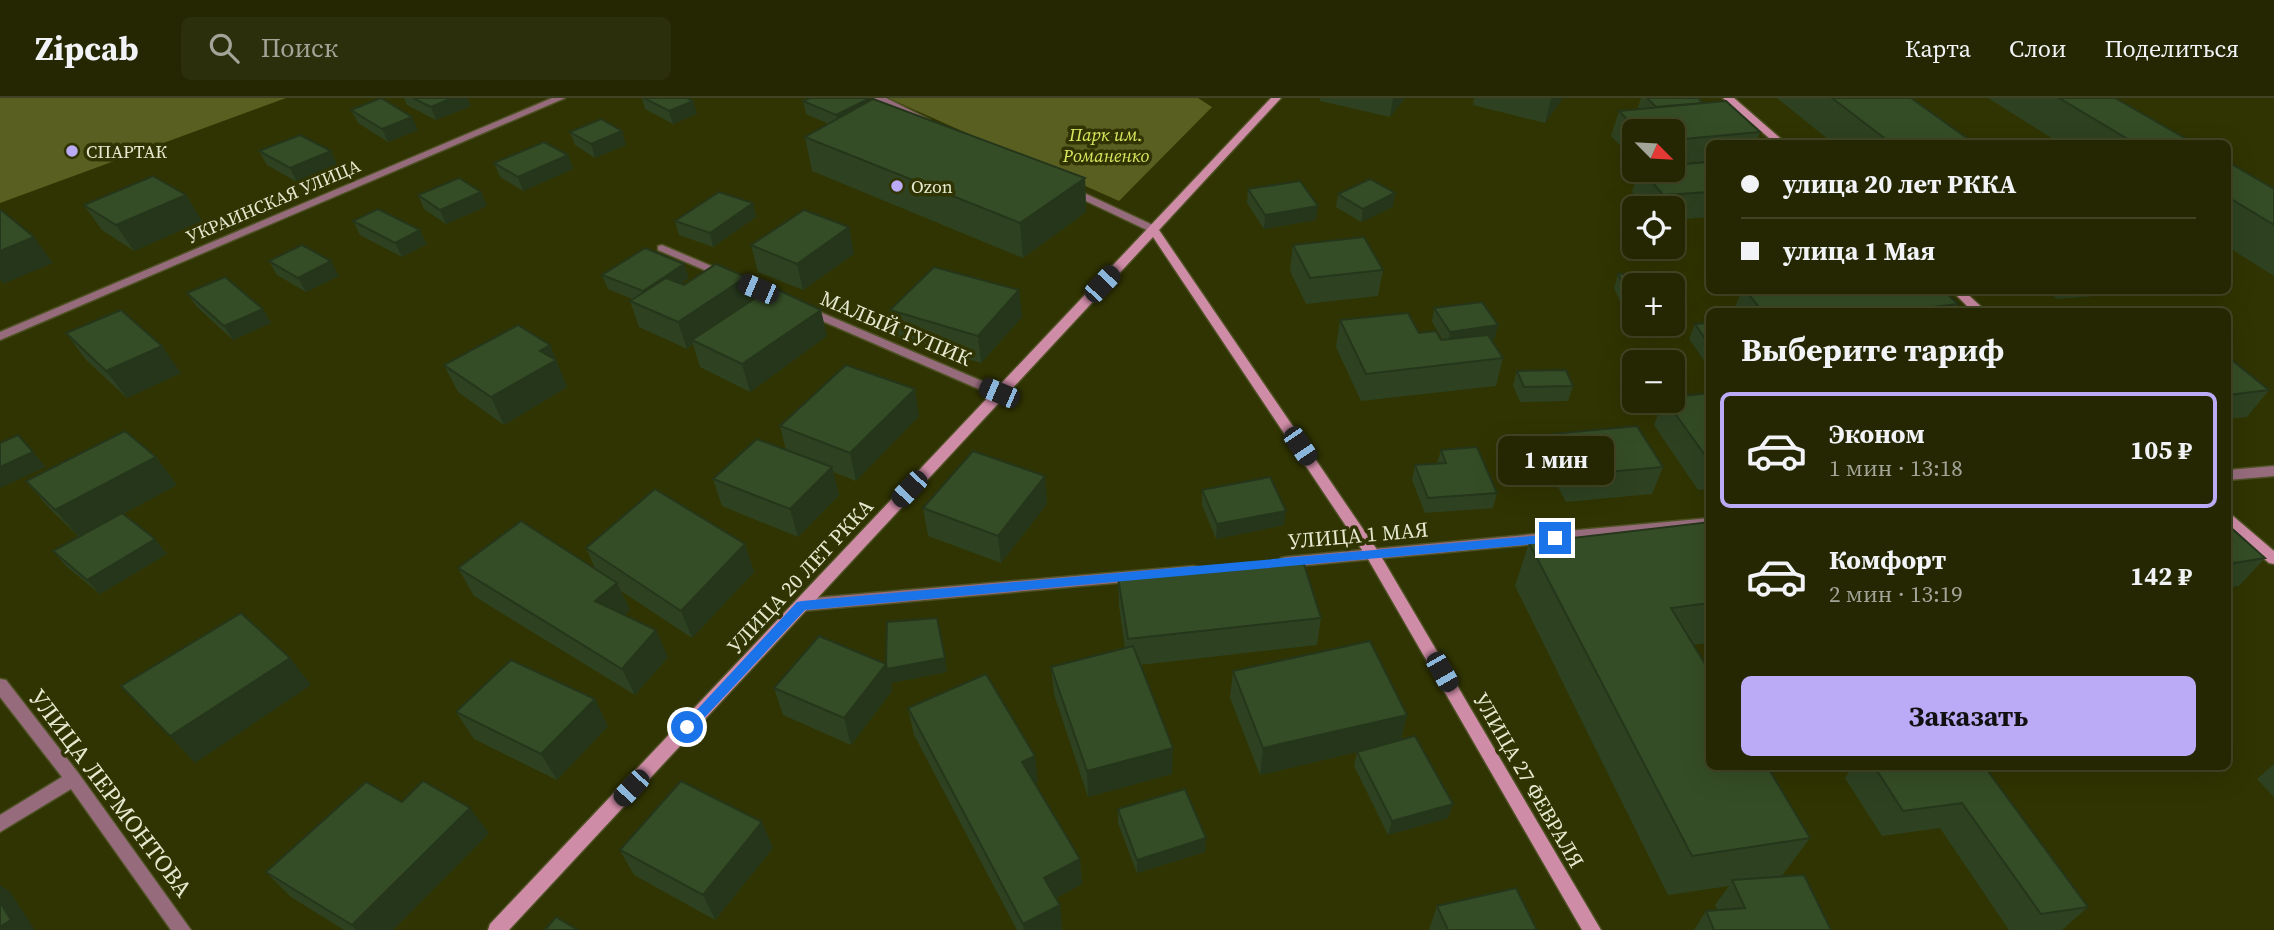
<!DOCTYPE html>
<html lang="ru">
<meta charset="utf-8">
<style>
:root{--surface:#242702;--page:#2c2f0c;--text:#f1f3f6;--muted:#a3a599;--line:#414424;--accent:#bbaaf6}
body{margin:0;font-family:"Source Serif 4",serif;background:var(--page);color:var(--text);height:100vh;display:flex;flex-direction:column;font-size:26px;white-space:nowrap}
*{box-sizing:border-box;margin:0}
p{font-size:23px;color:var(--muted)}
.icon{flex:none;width:38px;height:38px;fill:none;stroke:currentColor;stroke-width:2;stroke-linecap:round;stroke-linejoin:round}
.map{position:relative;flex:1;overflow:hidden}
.side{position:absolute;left:1706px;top:210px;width:525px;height:462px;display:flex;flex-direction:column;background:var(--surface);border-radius:10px;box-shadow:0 7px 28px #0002,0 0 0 2px var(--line)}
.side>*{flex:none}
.hud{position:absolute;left:1706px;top:42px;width:525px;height:154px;border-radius:10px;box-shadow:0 7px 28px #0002,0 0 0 2px var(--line);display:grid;align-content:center;height:154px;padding:0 35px;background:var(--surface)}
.needle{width:46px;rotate:114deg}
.controls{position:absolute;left:1622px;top:21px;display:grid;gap:14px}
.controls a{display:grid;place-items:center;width:63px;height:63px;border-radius:10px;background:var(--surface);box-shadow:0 7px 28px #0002,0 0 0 2px var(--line);font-size:35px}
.end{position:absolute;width:32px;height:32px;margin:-16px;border:9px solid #1a73e8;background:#fff;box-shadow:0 0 0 4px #fff}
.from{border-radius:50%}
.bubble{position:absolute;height:49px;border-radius:10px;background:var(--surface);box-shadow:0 7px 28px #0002,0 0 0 2px var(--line);font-size:23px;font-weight:700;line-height:49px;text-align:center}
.car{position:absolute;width:21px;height:42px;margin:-21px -10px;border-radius:9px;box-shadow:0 0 5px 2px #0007;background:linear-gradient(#222 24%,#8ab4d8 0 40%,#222 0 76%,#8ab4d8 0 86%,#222 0)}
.hud b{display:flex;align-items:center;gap:24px;height:66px;font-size:26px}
.hud b+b{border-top:2px solid var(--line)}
.hud i{width:18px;height:18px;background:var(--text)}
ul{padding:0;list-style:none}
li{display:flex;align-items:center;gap:21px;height:116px;margin:0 14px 10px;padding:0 21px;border:4px solid transparent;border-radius:10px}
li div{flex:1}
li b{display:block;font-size:26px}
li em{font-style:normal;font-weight:700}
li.active{border-color:var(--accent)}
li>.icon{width:63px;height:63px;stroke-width:1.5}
h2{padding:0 35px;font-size:32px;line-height:84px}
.primary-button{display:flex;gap:14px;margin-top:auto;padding:14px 35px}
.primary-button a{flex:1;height:80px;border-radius:10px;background:var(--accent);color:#111;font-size:28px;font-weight:700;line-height:80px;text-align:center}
header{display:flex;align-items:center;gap:42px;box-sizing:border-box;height:98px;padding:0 35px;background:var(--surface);border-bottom:2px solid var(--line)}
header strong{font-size:33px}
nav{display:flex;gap:38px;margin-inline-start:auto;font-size:24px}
.search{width:490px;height:63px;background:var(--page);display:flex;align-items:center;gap:18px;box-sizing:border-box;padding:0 24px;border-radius:10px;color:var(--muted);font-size:26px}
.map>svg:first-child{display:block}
.green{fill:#595f21}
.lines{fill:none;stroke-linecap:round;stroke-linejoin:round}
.lane-casing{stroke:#4d5123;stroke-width:3}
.street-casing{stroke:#4d5123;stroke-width:3}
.secondary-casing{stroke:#4d5123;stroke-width:3}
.lane{fill:#966c7c;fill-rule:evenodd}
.street{fill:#966c7c;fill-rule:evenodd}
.secondary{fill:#cf8ca6;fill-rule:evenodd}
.wall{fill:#2e4221}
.shaded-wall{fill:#25361b}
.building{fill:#354d26;stroke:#25361b;stroke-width:2}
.route{fill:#1a73e8}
.poi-dot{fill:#bbaaf6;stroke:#303402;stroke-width:2.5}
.labels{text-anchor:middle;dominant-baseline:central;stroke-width:7;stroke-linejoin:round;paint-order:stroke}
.far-park-label{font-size:18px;font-style:italic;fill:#dbe860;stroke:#303402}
.far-poi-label{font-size:18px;fill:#e5e9cf;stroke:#303402;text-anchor:start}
.far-street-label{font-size:18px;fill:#e5e9cf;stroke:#303402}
.street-label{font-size:21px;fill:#e5e9cf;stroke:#303402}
.near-street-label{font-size:24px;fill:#e5e9cf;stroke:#303402}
</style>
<header>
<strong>Zipcab</strong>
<div class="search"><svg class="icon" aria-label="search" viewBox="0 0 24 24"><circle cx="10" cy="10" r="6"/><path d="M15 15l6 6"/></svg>Поиск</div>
<nav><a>Карта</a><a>Слои</a><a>Поделиться</a></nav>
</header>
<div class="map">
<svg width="2274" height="832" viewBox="0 0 2274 832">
<rect width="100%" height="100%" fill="#303402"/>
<g class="green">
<path d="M0,0H286L0,105Z"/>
<path d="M888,0H1198L1212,9L1119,103Z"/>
</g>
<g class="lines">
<g class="lane-casing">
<g id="lane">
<path d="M662,147L784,199L786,201L780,204L776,203L658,152V148Z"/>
<path d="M808,209L1003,292L1005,295L1003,298H995L804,215L802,213Z"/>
</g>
</g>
<g class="street-casing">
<g id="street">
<path d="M552,0H565L0,242V234Z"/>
<path d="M873,0H886L930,22L922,24Z"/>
<path d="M1069,88L1157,129L1158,131L1157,133H1149L1065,93L1064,91Z"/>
<path d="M2274,368V378L2228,382V372Z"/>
<path d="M1710,420V430L1286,469L1281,468L1279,464L1281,460L1286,459Z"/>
<path d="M1193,468L1198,469L1200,473L1198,477L1193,478L801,513L796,511L793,507L796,503L801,501Z"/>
<path d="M0,581L6,582L79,676L191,832H171L71,691L0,734V717L62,679L0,599Z"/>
</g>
</g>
<g class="secondary-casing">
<g id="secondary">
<path d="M1271,0H1281L1159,132L1378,453L1601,832H1582L1368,461L1153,139L509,832H488L490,826Z"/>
<path d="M1723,0H1734L1787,46H1776Z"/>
<path d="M1951,192H1963L1987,214H1973Z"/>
<path d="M2228,417L2233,418L2274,453V466L2269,465L2228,430Z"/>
</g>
</g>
<use href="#lane" class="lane"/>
<use href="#street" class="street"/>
<use href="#secondary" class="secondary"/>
</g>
<g class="wall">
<path d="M404,0H467L471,8L436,22L407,7Z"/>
<path d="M642,0H687L697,16L673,26L645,11Z"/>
<path d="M1320,0H1405L1390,19L1320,3Z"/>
<path d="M1474,0H1563L1545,25L1473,7Z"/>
<path d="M1641,0H1698L1703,5L1760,34L1756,46H1710V119L1673,122V110H1644L1632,94L1639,72H1673L1705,64L1706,63L1673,67V33H1634V62L1611,38L1619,13L1640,11L1638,9Z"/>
<path d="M1777,0H1911L1975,46H1834Z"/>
<path d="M1988,0H2115L2195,46H2061Z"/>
<path d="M803,3H871L1085,80L1086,114L1023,160L812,73L805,39L829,26L806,16Z"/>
<path d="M351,12L418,32L388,44L358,25Z"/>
<path d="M570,34L626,47L595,60L575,47Z"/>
<path d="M259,53H331L337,67L297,84L267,67Z"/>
<path d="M568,57L573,71L523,93L500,79L494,65Z"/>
<path d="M2228,64L2274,91V178L2228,149Z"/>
<path d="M1248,91L1316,122L1264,131L1247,105Z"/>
<path d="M481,94L487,108L446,126L424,111L418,97Z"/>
<path d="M1338,96L1393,109L1361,124L1336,109Z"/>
<path d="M186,97L202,123L134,153L102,132L84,107Z"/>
<path d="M753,105L756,119L713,149L679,137L675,123Z"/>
<path d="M353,123L427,146L402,159L360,137Z"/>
<path d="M849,129L854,156L803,192L758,174L751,147Z"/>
<path d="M1293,147L1383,172L1378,198L1306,206L1290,173Z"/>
<path d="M269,163L339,178L306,194L277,177Z"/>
<path d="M1618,176L1634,187V216H1626L1614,190Z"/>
<path d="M602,177L689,180L680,186L753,202L827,238L750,294L700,269L693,246L687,251L639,229L630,203L632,201L608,191Z"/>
<path d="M1019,192L1022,219L981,265L895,239L890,212Z"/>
<path d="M1742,192H1943L1958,206L1954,214H1733Z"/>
<path d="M2047,192H2111L2108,197L2057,201Z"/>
<path d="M187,195L263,211L271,225L233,242L197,209Z"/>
<path d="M1434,210L1498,227L1494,242H1491L1503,260L1496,288L1361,303L1336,249L1340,222L1419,235L1443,242L1432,224Z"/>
<path d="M1710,225V266L1707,267L1689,241L1695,226Z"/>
<path d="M66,235L181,275L127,300L86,262Z"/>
<path d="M550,247L567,289L504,327L458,294L444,267Z"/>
<path d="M2228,259L2269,292L2247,319L2228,321Z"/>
<path d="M1517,273L1573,288L1568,303L1520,304L1513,287Z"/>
<path d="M1710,282V391L1698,392L1654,327L1663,303H1673L1704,295Z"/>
<path d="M919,318L856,383L833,374L839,397L798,439L722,408L713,381L786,352L780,328Z"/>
<path d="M1552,336L1663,369L1652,396L1566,404L1544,363Z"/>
<path d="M1441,352L1497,395L1493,410L1425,415L1412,382L1415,367L1437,365Z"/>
<path d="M156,359L177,387L123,416L167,456L100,496L66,468L53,453L79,439L50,411L26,383Z"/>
<path d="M1045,378L1047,406L1001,465L928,438L923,410Z"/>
<path d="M1202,392L1284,427L1216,441L1202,407Z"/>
<path d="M1710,424V545L1693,547L1810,740L1781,779L1831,832H1694L1706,813H1718L1715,807L1729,788L1668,797L1515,488L1529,445Z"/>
<path d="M2228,427L2265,460L2239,488L2228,490Z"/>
<path d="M745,446L754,474L692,540L621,493L630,512L624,517L668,559L635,597L474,498L458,470H595L586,450Z"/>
<path d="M1118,480L1321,520L1317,547L1140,567L1172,676L1088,699L1054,596L1051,569L1125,550L1119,508Z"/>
<path d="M886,566L947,574L891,585L892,593L851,647L783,617L774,590Z"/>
<path d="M1233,573L1407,617L1401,642L1453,706L1448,720L1388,737L1354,668L1357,654L1260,677L1230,600Z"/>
<path d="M908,610L1038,684L1035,686L1080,761L1082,786L1056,800L1060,807L1062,832H1017L914,637Z"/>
<path d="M456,614L608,628L557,682L474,641Z"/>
<path d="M2274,666V699L2257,681Z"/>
<path d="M1853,668H1984L2088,809L2062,832H2009L1940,730L1882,738L1845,680Z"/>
<path d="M402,704L489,735L393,832H344L291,799L266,774Z"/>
<path d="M1118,711L1206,740L1205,754L1137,775L1118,725Z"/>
<path d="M773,750L715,822L634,777L620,752Z"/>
<path d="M1437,808L1537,832H1429Z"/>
</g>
<g class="shaded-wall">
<path d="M452,0H467L471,8L436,22L431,9Z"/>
<path d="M870,0L872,13L839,30L836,17Z"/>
<path d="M1393,0H1405L1390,19Z"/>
<path d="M1552,0H1563L1545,25L1551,1Z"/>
<path d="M693,3L697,16L673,26L669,13Z"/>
<path d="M412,19L418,32L388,44L382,31Z"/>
<path d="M622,33L626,47L595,60L591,46Z"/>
<path d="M331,53L337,67L297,84L290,70Z"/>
<path d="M568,57L573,71L523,93L518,79Z"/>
<path d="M1085,80L1086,114L1023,160L1020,125Z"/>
<path d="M481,94L487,108L446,126L440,112Z"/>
<path d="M1395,95L1393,109L1361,124L1363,111Z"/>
<path d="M186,97L202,123L134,153L116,127Z"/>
<path d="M753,105L756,119L713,149L710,135Z"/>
<path d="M1318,108L1316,122L1264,131L1265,117Z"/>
<path d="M849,129L854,156L803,192L797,166Z"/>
<path d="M420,132L427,146L402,159L395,145Z"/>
<path d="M34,139L53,165L3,186L0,182V153Z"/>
<path d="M331,163L339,178L306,194L298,180Z"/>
<path d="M684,166L689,180L648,208L643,193Z"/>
<path d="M746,179L754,205L692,242L693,246L687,251L678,224Z"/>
<path d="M1019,192L1022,219L981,265L978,238Z"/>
<path d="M263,211L271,225L233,242L224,228Z"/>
<path d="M821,212L827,238L750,294L742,266Z"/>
<path d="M1498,227L1494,242L1447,248L1450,234Z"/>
<path d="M550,247L567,289L504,327L491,299L540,253Z"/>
<path d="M162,248L181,275L127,300L106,273Z"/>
<path d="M915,291L919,318L856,383L850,355Z"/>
<path d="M33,354L46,369L0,390V369Z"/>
<path d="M156,359L177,387L79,439L55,412Z"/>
<path d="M832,369L839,397L798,439L790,411Z"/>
<path d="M1045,378L1047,406L1001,465L998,438Z"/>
<path d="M1286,413L1284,427L1216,441L1217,426Z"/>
<path d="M155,441L167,456L100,496L87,482Z"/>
<path d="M745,446L754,474L692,540L681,513Z"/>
<path d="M617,485L630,512L608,530L595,503Z"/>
<path d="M656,532L668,559L635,597L622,571Z"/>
<path d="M290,560L311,587L195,665L170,638Z"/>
<path d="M945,560L947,574L891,585L892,593L851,647L844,620L886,566Z"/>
<path d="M595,601L608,628L557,682L541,656Z"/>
<path d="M1407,617L1400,644L1260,677L1263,650Z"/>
<path d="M1173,650L1172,676L1088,699L1087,673Z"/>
<path d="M1035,658L1038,684L1026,690L1022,664Z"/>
<path d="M1453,706L1448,720L1388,737L1392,723Z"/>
<path d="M470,710L489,735L393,832H356L352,827Z"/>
<path d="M762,724L773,750L715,822L703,797Z"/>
<path d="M1206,740L1205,754L1137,775V762Z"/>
<path d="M1080,761L1082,786L1047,805L1044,780Z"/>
<path d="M0,787L10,794L35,832H0Z"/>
<path d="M1060,807L1062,832H1024L1023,826Z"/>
</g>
<g class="building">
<path d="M381,0L412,19L382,31L351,12Z"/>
<path d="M413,0H452L431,9Z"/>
<path d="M644,0H687L693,3L669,13Z"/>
<path d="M810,0H870L836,17L803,3Z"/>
<path d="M1647,0H1698L1703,5L1656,9Z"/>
<path d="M1832,0H1911L1975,46H1892Z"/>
<path d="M2059,0H2115L2195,46H2136Z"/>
<path d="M873,1L1085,80L1020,125L805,39Z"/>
<path d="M1726,3L1760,34L1673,42V33H1638L1619,13Z"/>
<path d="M601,21L622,33L591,46L570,34Z"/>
<path d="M300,37L331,53L290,70L259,53Z"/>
<path d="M544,44L568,57L518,79L494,65Z"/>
<path d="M1708,64L1710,67V94L1663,97L1642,72H1673V67Z"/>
<path d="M2228,64L2274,91V127L2228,99Z"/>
<path d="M153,78L186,97L116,127L84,107Z"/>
<path d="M459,80L481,94L440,112L418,97Z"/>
<path d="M1370,81L1395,95L1363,111L1338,96Z"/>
<path d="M1300,83L1318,108L1265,117L1248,91Z"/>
<path d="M719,94L753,105L710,135L675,123Z"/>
<path d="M378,111L420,132L395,145L353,123Z"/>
<path d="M0,112H1L34,139L0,153Z"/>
<path d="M804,112L849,129L797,166L751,147Z"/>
<path d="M1364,139L1383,172L1310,180L1293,147Z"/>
<path d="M302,147L331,163L298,180L269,163Z"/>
<path d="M645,150L684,166L643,193L602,177Z"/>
<path d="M716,166L746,179L678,224L630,203L666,180L684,187Z"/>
<path d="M934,169L1019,192L978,238L890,212Z"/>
<path d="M1618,176H1645L1651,187H1634V202H1631Z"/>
<path d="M225,179L263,211L224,228L187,195Z"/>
<path d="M772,189L821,212L742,266L692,242Z"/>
<path d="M1745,192H1943L1958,206L1891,214H1763Z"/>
<path d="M1482,204L1498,227L1450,234L1434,210Z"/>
<path d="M121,212L162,248L106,273L66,235Z"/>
<path d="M1408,215L1419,235L1436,233L1441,242L1488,237L1503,260L1366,276L1340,222Z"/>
<path d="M1710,225V248L1695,226Z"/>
<path d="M518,227L550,247L540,253L556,262L491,299L444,267Z"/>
<path d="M2228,259L2269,292L2228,297Z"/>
<path d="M846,267L915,291L850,355L780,328Z"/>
<path d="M1566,272L1573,288L1524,289L1517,273Z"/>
<path d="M1710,295V364L1666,303H1673V299Z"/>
<path d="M1637,328L1663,369L1575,377L1552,336Z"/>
<path d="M125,333L156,359L55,412L26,383Z"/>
<path d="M18,337L33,354L0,369V345Z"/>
<path d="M757,341L832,369L790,411L713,381Z"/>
<path d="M1477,349L1497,395L1428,400L1415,367L1446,365L1441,352Z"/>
<path d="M973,353L1045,378L998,438L923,410Z"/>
<path d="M1270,379L1286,413L1217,426L1202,392Z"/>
<path d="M655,391L745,446L681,513L586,450Z"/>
<path d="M122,415L155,441L87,482L53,453Z"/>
<path d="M521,423L617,485L595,503L656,532L622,571L458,470Z"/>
<path d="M1710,424V505L1671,510L1710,574V668H1767L1810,740L1692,758L1529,445Z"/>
<path d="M2228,427L2265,460L2228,466Z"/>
<path d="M1302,460L1321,520L1128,541L1118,480Z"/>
<path d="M241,515L290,560L170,638L121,588Z"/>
<path d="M937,520L945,560L887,571L886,566L887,524Z"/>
<path d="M819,538L886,566L844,620L774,590Z"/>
<path d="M1370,543L1407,617L1263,650L1233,573Z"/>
<path d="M1133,548L1173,650L1087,673L1051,569Z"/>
<path d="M511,562L595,601L541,656L456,614Z"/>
<path d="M986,576L1035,658L1022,664L1080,761L1044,780L1060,807L1023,826L908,610Z"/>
<path d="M1415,638L1453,706L1392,723L1357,654Z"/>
<path d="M1874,668H1984L2088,809L2041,816L1962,705L1903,713Z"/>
<path d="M423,683L470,710L352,827L266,774L366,684L402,704Z"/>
<path d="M681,683L762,724L703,797L620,752Z"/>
<path d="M1185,691L1206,740L1137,762L1118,711Z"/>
<path d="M1804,777L1831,832H1714L1706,813L1745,810L1732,782Z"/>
<path d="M1516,790L1537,832H1448L1437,808Z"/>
<path d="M0,804L11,822L0,829Z"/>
<path d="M556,819L578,832H545Z"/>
</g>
<path class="route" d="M1555,436L1560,440L1555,444L805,512L692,633H683L681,629L797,504L802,503Z"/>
<g class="poi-dot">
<circle cx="72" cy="53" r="7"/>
<circle cx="897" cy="88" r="7"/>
</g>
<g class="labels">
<g class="far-park-label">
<text x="1106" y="36">Парк им.<tspan x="1106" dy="21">Романенко</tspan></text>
</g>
<g class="far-poi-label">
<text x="86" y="53">СПАРТАК</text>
<text x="911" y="88">Ozon</text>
</g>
<g class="far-street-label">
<text transform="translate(273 103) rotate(-23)">УКРАИНСКАЯ УЛИЦА</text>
</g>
<g class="street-label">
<text transform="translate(896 230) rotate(23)">МАЛЫЙ ТУПИК</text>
<text transform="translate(1358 437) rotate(-5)">УЛИЦА 1 МАЯ</text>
<text transform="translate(800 478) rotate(-47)">УЛИЦА 20 ЛЕТ РККА</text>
<text transform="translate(1529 682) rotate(60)">УЛИЦА 27 ФЕВРАЛЯ</text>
</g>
<g class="near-street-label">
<text transform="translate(111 695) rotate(53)">УЛИЦА ЛЕРМОНТОВА</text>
</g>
</g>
</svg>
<div class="controls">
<a><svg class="needle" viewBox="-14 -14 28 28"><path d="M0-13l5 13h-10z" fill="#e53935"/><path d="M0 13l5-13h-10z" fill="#a3a599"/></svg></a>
<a><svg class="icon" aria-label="locate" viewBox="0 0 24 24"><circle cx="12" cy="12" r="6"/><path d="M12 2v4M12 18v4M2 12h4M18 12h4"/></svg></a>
<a>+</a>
<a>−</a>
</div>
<i class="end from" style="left:687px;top:629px"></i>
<i class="end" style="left:1555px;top:440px"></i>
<div class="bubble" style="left:1498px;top:338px;width:116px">1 мин</div>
<i class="car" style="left:1102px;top:186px;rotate:43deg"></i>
<i class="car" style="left:758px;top:191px;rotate:293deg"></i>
<i class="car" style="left:999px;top:295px;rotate:293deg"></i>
<i class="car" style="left:1300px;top:348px;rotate:146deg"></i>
<i class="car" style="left:909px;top:391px;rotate:223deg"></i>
<i class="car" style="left:1442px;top:574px;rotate:150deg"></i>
<i class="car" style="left:631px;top:690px;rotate:223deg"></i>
<div class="hud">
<b><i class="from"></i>улица 20 лет РККА</b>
<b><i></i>улица 1 Мая</b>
</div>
<section class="side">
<h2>Выберите тариф</h2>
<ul>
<li class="active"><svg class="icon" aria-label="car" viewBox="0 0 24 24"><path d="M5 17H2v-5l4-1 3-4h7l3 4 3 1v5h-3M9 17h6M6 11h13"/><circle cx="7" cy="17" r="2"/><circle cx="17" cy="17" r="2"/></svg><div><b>Эконом</b><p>1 мин · 13:18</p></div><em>105 ₽</em></li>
<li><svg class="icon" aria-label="car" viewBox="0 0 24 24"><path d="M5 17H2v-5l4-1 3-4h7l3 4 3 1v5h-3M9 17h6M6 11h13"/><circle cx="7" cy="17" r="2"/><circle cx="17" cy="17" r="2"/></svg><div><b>Комфорт</b><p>2 мин · 13:19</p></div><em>142 ₽</em></li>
</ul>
<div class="primary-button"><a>Заказать</a></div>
</section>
</div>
